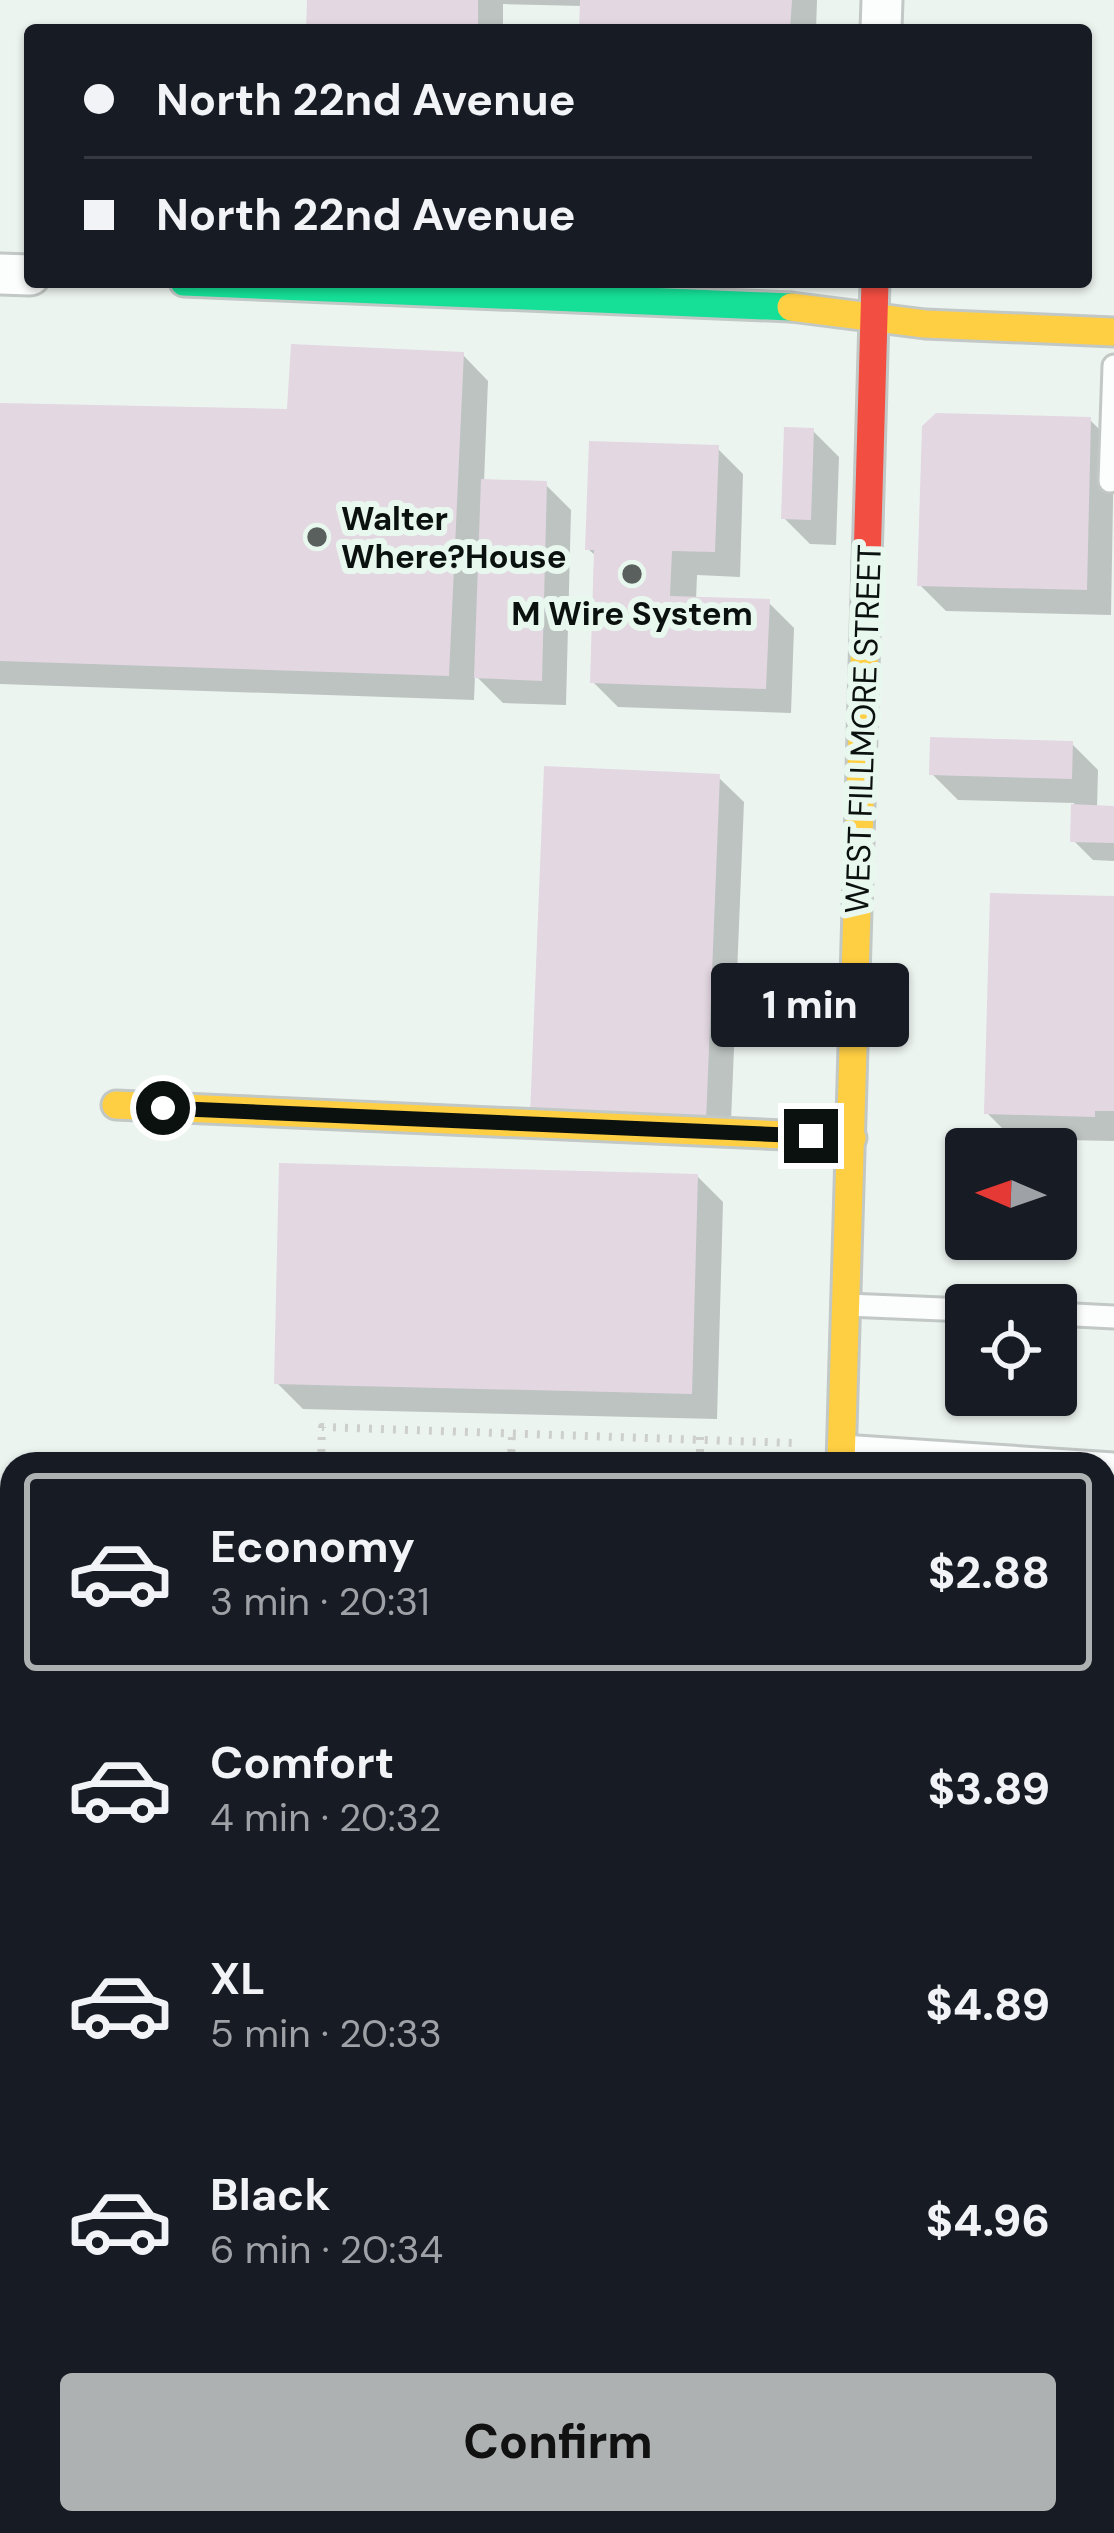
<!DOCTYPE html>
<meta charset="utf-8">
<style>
:root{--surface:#171b24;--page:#242831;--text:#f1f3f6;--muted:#9ea1a6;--line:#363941;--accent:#adb1b1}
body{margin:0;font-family:"DM Sans",sans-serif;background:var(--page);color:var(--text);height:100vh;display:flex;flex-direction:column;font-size:45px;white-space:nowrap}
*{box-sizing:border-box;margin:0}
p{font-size:39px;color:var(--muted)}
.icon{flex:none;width:66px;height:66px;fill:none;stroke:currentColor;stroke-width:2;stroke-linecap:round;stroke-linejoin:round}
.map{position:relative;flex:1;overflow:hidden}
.drawer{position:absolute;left:0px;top:1452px;width:1116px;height:1083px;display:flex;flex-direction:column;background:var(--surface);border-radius:36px 36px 0 0;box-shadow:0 3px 9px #0004}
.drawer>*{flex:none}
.guide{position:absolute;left:24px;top:24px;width:1068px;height:264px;border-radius:12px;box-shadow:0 3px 9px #0004;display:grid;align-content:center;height:264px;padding:0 60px;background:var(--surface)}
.needle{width:78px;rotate:272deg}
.fabs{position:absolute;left:945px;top:1128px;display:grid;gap:24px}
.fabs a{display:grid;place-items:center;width:132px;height:132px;border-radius:12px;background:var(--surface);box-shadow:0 3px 9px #0004;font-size:60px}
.end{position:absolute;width:54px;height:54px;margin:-27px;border:15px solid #0b110e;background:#fff;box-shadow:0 0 0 6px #fff}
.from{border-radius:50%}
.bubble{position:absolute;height:84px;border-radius:12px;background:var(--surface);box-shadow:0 3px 9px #0004;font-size:39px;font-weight:800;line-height:84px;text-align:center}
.guide b{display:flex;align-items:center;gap:42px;height:114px;font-size:45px}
.guide b+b{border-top:3px solid var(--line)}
.guide i{width:30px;height:30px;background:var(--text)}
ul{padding:21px 0 0;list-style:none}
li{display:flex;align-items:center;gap:36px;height:198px;margin:0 24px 18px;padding:0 36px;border:6px solid transparent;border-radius:12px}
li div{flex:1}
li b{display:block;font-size:45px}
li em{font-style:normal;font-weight:800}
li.on{border-color:var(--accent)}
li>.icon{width:108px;height:108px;stroke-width:1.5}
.action{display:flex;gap:24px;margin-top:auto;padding:24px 60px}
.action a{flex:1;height:138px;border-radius:12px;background:var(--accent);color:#111;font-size:48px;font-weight:800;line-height:138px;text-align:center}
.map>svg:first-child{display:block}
.green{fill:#caefdc}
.shadow{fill:#0003}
.building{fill:#e3d7e1}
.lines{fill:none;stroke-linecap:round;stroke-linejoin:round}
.lane-casing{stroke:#c2c8c5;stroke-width:27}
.street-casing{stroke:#c2c8c5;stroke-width:45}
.fast-casing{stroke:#c2c8c5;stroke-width:33}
.slow-casing{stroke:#c2c8c5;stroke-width:33}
.jam-casing{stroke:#c2c8c5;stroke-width:33}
.path{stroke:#cdcfcd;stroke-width:8;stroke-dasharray:3 9;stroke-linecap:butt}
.lane{stroke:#fcfdfd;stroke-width:21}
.street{stroke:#fcfdfd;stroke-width:39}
.fast{stroke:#16e098;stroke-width:27}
.slow{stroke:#ffcf43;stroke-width:27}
.jam{stroke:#f24e42;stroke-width:27}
.route{stroke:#0b110e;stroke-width:15}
.poi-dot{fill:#5a605d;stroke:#e8f8ef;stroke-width:4.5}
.labels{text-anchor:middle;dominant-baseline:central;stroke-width:12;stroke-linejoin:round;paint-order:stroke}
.poi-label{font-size:33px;font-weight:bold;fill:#0b110e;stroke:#e8f8ef;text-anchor:start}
.street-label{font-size:33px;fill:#0b110e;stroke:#e8f8ef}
</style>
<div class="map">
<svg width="1114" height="2533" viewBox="0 0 1114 2533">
<rect width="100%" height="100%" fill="#ecf4f0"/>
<path class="green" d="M0,2497L12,2498V2523H558L775,2533H0Z"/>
<g class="shadow">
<path d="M310,0H817L816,30H582L583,6L503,4V30H309Z"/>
<path d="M463,355L488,381L484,482L545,484L571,510L566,705L503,703L475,675L474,700L0,684V406L290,412Z"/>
<path d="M1090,420L1114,444L1111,615L946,611L920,585Z"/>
<path d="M813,431L839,457L836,545L810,544L784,518Z"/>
<path d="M717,448L743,474L740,577L697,575L696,600L768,602L794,628L791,713L618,707L593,682L597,557L588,549Z"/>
<path d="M1072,744L1098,770L1097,808L1114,809V861L1093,860L1073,840L1074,803L958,800L932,774Z"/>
<path d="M718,777L744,802L730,1146L559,1139Z"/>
<path d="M1114,899V1141L1013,1139L987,1113Z"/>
<path d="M697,1176L723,1202L717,1419L303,1409L277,1383Z"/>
<rect x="1104" y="1805" width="10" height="202"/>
</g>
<g class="building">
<path d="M307,0H478V30H306Z"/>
<path d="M580,0H792L790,30H579Z"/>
<path d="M291,344L464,352L449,676L0,661V403L287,409Z"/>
<path d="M936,413L1091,417L1087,590L917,586L922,426Z"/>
<path d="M784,427L814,428L811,520L781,519Z"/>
<path d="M589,441L719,445L715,552L672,551L670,596L770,599L766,689L590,683L594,550H585Z"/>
<path d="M481,479L547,481L542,681L474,678Z"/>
<path d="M930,737L1073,741L1072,779L929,775Z"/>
<path d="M544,766L720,774L706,1122L530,1115Z"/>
<path d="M1071,804L1114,806V843L1070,842Z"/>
<path d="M990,893L1114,896V1111H1095V1117L984,1114Z"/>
<path d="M279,1163L698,1174L692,1394L274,1384Z"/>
<path d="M1104,1802H1114V1984L1104,1983Z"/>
</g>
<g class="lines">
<g class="lane-casing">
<g id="lane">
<path d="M1110,481L1114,366"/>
<path d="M847,1305L966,1310"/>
<path d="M1056,1314L1114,1317"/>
<path d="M842,1446L1114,1464"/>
<path d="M645,2533L646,2523"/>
</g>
</g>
<g class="street-casing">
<g id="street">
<path d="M881,30L882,0"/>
<path d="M0,274L30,275"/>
</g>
</g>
<g class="fast-casing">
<g id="fast">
<path d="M184,282L791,307"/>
<path d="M0,2009L12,2010"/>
<path d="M1104,2212L1114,2214"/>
<path d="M1104,2342L1114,2343"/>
<path d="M1104,2506H1114"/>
</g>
</g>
<g class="slow-casing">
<g id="slow">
<path d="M791,307L925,324L1114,332"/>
<path d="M116,1105L852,1138"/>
<path d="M841,1464L867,562"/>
<path d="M0,2089L12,2090"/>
<path d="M0,2186H12"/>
<path d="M0,2287L12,2288"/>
</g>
</g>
<g class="jam-casing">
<g id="jam">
<path d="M867,562L875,282"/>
<path d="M1104,2068L1114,2069"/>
<path d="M0,2378H12"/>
<path d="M0,2456H12"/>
</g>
</g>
<g class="path">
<path d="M321,1464L322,1427L794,1443"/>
<path d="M511,1464L512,1432"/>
<path d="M700,1464V1437"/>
</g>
<use href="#lane" class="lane"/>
<use href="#street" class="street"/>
<use href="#fast" class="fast"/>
<use href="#slow" class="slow"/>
<use href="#jam" class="jam"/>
</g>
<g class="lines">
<path class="route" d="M163,1108L811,1136"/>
</g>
<g class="poi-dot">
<circle cx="317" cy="537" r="12"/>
<circle cx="632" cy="574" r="12"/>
</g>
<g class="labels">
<g class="poi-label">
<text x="341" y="518">Walter<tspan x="341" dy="38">Where?House</tspan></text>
<text x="632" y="613" text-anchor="middle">M Wire System</text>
</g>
<g class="street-label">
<text transform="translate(863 729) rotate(-88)">WEST FILLMORE STREET</text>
</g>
</g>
</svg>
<div class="fabs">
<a><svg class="needle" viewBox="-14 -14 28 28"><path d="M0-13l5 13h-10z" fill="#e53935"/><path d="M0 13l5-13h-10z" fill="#9ea1a6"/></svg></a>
<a><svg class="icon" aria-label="locate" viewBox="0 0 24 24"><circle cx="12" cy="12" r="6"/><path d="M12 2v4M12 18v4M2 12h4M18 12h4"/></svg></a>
</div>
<i class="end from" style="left:163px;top:1108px"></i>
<i class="end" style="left:811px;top:1136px"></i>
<div class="bubble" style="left:711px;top:963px;width:198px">1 min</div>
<div class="guide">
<b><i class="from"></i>North 22nd Avenue</b>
<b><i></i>North 22nd Avenue</b>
</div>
<section class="drawer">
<ul>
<li class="on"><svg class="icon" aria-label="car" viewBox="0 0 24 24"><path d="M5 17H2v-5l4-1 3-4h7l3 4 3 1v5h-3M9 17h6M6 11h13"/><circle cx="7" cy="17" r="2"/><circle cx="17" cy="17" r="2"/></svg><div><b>Economy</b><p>3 min · 20:31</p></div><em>$2.88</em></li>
<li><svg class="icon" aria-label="car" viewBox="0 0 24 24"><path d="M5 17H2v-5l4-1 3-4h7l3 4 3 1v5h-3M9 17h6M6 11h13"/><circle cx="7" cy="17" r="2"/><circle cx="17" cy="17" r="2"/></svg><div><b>Comfort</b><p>4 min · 20:32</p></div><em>$3.89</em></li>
<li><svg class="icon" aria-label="car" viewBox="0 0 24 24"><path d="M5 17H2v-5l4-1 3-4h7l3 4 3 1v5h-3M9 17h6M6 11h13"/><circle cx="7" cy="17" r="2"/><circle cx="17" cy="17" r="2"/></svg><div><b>XL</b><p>5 min · 20:33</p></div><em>$4.89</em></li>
<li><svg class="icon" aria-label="car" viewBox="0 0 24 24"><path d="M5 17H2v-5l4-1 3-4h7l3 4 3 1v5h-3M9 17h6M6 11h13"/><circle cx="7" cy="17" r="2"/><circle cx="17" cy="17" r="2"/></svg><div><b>Black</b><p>6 min · 20:34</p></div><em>$4.96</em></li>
</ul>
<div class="action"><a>Confirm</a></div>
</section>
</div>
